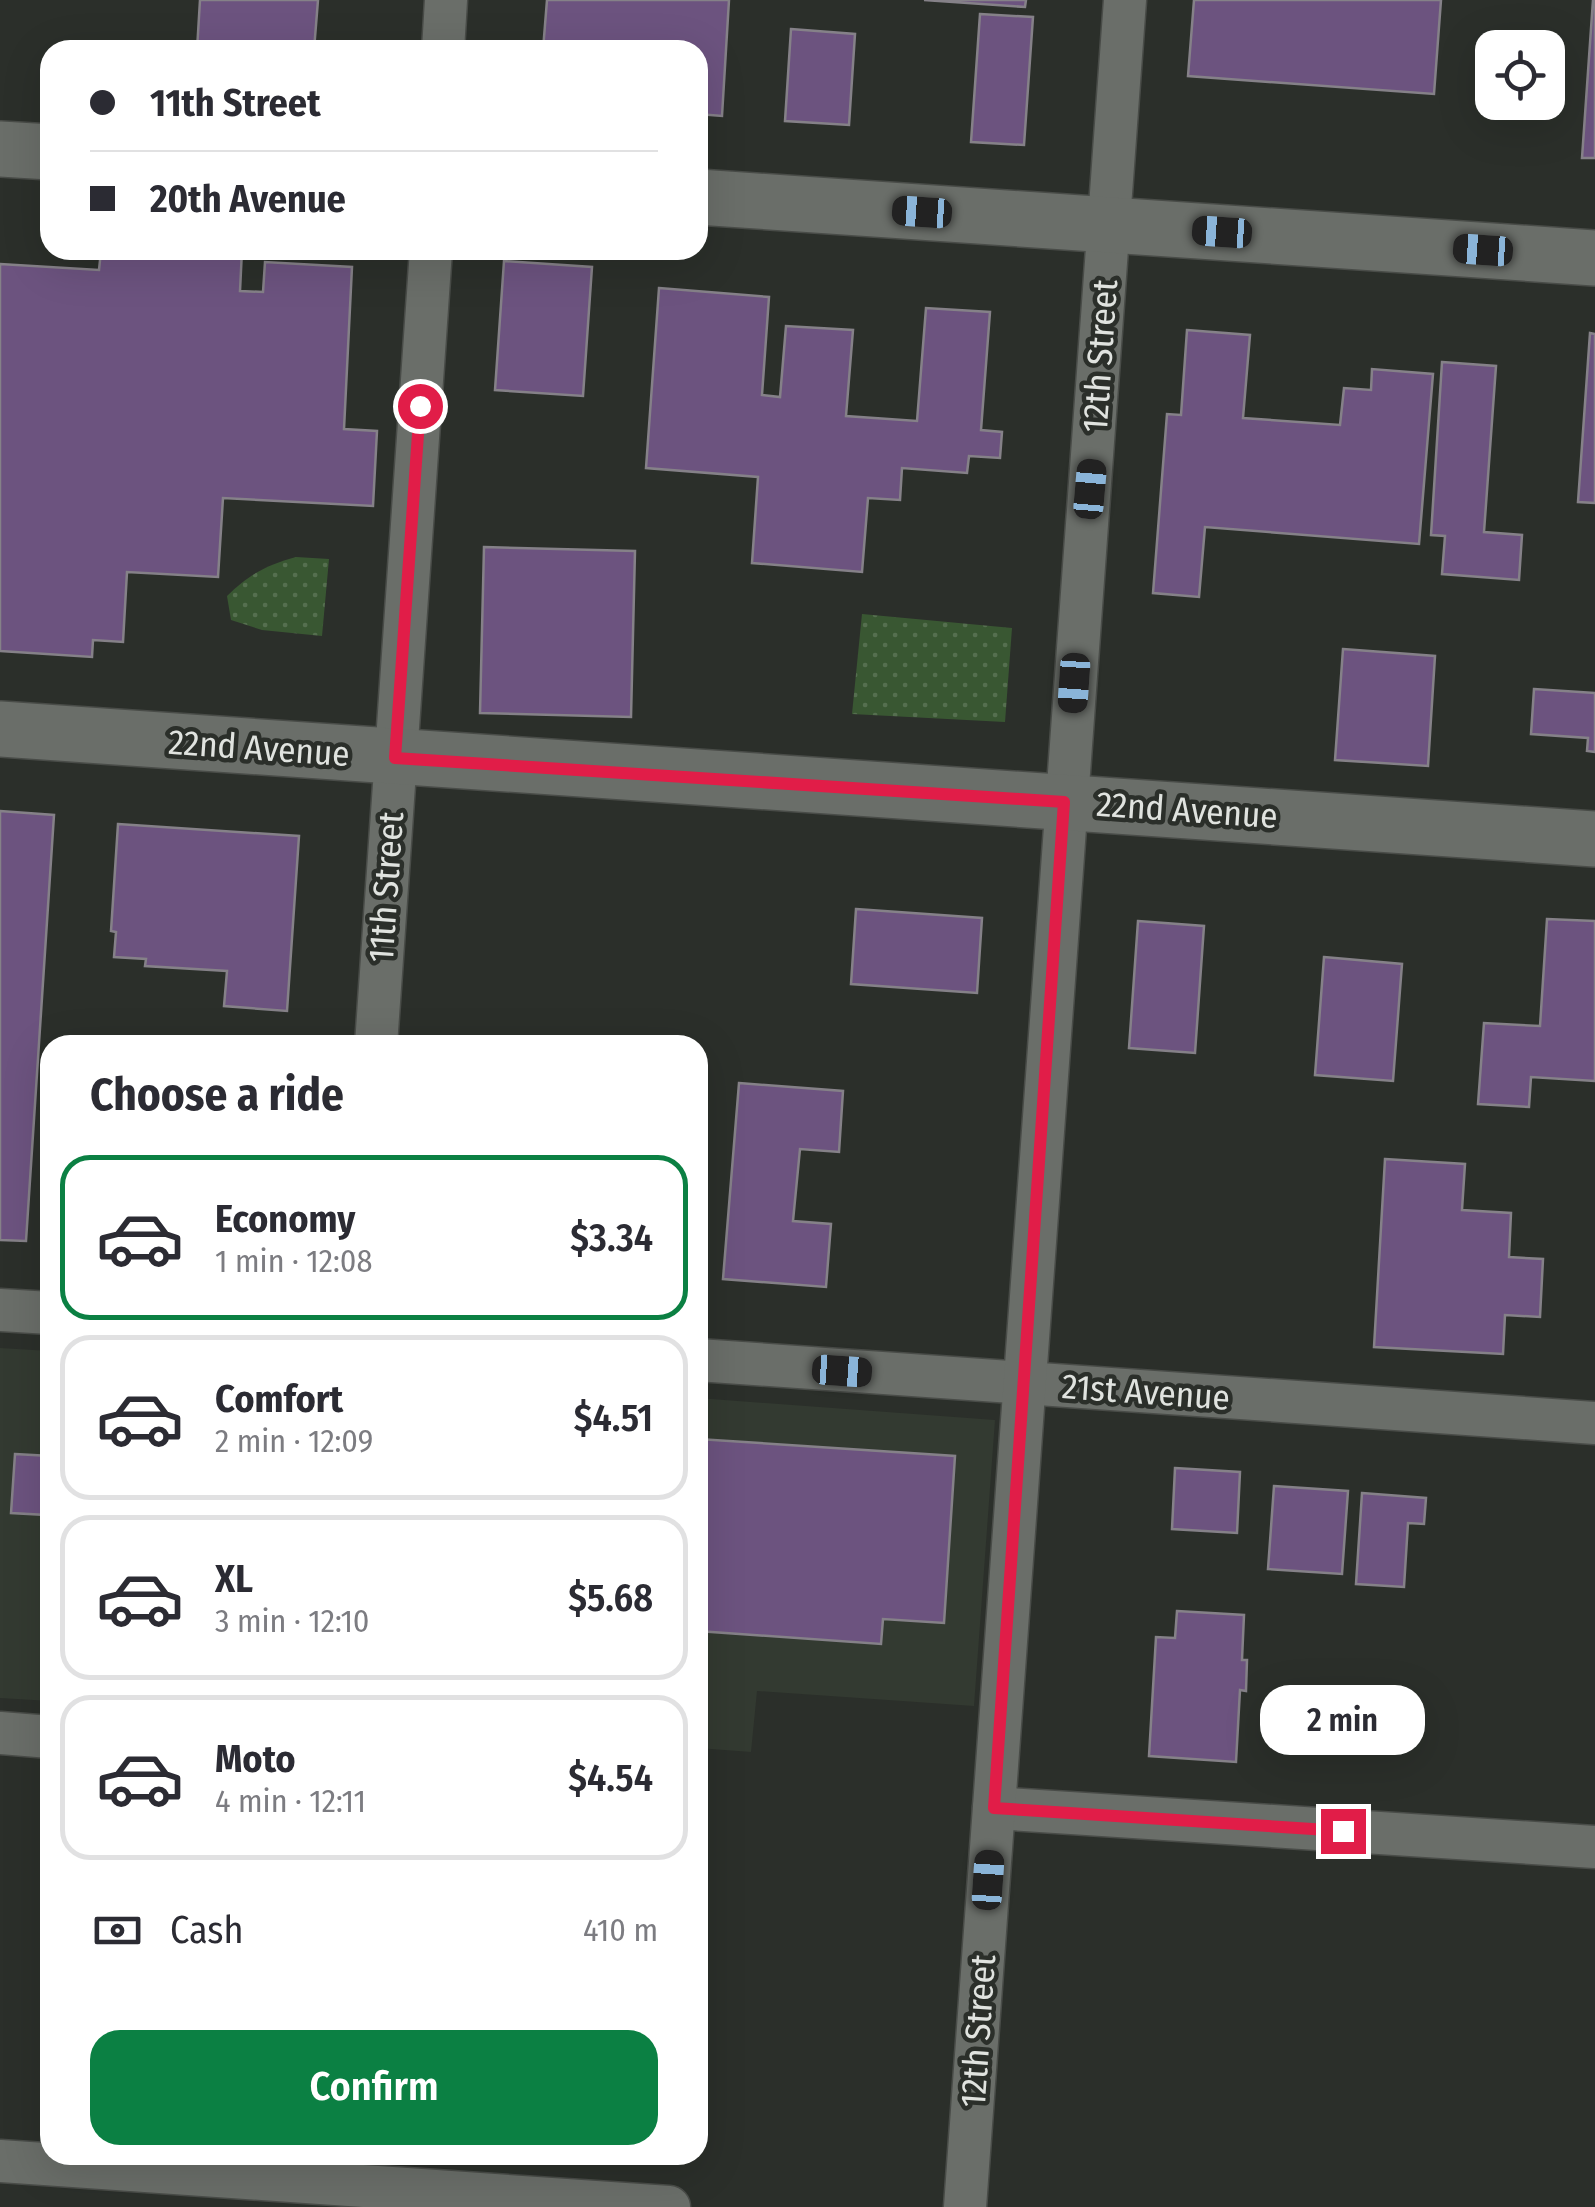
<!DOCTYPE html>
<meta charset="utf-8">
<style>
:root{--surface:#fff;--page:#f7f7f7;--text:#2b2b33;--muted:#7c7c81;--line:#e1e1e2;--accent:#0b8043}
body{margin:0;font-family:"Fira Sans Condensed",sans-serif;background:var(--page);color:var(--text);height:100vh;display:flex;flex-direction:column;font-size:38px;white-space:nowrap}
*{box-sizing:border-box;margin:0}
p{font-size:32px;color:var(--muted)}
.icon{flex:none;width:55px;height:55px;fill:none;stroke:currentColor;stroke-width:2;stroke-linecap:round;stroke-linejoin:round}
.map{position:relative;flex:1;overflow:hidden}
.panel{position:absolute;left:40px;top:1035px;width:668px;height:1130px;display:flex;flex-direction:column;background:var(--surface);border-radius:30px;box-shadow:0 10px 40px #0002}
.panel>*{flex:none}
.guide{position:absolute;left:40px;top:40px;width:668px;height:220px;border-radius:30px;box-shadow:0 10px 40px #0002;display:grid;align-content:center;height:220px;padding:0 50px;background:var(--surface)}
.fabs{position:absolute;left:1475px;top:30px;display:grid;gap:20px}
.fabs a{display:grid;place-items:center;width:90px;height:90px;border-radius:20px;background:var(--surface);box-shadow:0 10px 40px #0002;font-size:50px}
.end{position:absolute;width:45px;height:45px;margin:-22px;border:12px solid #e11d48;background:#fff;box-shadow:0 0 0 5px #fff}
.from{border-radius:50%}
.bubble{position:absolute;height:70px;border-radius:30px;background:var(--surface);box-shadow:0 10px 40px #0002;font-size:32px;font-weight:600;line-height:70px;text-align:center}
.car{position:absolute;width:30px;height:60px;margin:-30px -15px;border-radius:12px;box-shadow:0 0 8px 2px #0007;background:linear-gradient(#222 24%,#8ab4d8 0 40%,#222 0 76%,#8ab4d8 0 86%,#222 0)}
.guide b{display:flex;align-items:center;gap:35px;height:95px;font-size:38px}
.guide b+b{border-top:2px solid var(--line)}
.guide i{width:25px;height:25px;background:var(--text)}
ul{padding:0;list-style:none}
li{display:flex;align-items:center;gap:30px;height:165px;margin:0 20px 15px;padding:0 30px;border:5px solid var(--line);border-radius:30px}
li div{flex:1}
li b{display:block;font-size:38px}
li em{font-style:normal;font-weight:600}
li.selected{border-color:var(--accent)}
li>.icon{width:90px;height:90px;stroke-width:1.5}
h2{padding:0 50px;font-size:45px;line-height:120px}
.pay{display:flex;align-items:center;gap:25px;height:110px;padding:0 50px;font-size:38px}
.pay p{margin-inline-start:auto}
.button{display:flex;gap:20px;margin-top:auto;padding:20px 50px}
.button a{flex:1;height:115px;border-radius:30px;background:var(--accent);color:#fff;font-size:40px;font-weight:600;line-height:115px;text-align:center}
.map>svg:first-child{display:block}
.built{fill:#333a31}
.park{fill:url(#park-dots)}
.building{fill:#6c537f;stroke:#858188;stroke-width:2.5}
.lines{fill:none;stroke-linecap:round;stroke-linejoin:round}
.street-casing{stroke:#494c48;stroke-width:45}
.secondary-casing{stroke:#494c48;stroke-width:58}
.street{stroke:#6a6e69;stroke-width:42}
.secondary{stroke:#6a6e69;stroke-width:55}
.route{stroke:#e11d48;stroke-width:12}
.labels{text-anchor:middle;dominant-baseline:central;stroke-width:9;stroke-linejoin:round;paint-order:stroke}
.street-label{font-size:35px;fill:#e0e3df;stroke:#2b2f2a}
</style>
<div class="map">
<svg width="1595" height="2207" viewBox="0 0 1595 2207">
<defs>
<pattern id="park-dots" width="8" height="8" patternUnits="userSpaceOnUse" patternTransform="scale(2.5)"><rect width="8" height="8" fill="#395732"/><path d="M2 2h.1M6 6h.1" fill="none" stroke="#556f4f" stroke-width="1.8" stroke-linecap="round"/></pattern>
</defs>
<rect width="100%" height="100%" fill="#2b2f2a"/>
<g class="built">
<path d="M0,1348L50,1351V1701L0,1698Z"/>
<path d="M698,1398L995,1420L974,1706L757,1691L751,1752L698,1748Z"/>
</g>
<g class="park">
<path d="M296,557L329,559L322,636L262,630L231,620L227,596C249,574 267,565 296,557Z"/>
<path d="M862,614L1012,628L1005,722L852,714Z"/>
</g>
<g class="building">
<path d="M200,0H318L314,50H197Z"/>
<path d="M547,0H729L722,116L698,114V50H543Z"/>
<path d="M924,0H1026L1025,7Z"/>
<path d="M1194,0H1441L1434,94L1188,76Z"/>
<path d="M1593,0H1595V158H1582Z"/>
<path d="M980,14L1033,17L1024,145L971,142Z"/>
<path d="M791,29L855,34L849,125L785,121Z"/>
<path d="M198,250H242L240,291L263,292L265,262L352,267L344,429L377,431L373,506L223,498L218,577L127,572L123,642L93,640L92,657L0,651V264L99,270L101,251L197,256Z"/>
<path d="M504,261L592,267L583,396L495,390Z"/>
<path d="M659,288L769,297L762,395L780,397L786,326L853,330L846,416L917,421L926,308L990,312L981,430L1002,432L1000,458L969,456L967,473L902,468L900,500L868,498L862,572L752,563L758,477L646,468Z"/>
<path d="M1187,330L1250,335L1243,418L1340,425L1344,388L1371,390L1372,369L1433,374L1419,544L1205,527L1199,597L1153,593L1167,414L1181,415Z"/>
<path d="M1590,333L1595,334V503L1578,502Z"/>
<path d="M1442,362L1496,366L1484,532L1522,535L1519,580L1442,574L1445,536L1431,535Z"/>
<path d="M484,547L635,551L631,717L480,713Z"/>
<path d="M1343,649L1435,656L1428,766L1335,760Z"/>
<path d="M1534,689L1595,693V752L1587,751L1588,738L1531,734Z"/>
<path d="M0,811L54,815L26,1241L0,1240Z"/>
<path d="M118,824L299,836L287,1011L224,1006L227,971L145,966L146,959L114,957L116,932L111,931Z"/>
<path d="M856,909L982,918L977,993L851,984Z"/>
<path d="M1547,919L1595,921V1081L1531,1077L1529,1107L1478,1104L1484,1023L1540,1026Z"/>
<path d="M1138,921L1204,926L1195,1053L1129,1048Z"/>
<path d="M1324,957L1402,964L1393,1081L1315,1075Z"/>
<path d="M739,1083L843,1091L839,1152L800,1149L793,1221L831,1224L826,1287L723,1279Z"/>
<path d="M1385,1159L1465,1164L1462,1210L1511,1213L1509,1257L1543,1259L1540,1317L1505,1315L1503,1354L1374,1347Z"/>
<path d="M698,1439L955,1456L944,1623L883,1619L881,1644L698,1631Z"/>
<path d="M15,1454L50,1456V1567L42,1566L46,1515L11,1513Z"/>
<path d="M1175,1468L1240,1472L1237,1533L1172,1529Z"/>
<path d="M1274,1486L1348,1491L1342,1574L1268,1569Z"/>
<path d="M1362,1493L1426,1498L1424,1524L1408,1523L1404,1587L1356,1584Z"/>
<path d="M1177,1611L1244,1615L1242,1660H1247L1246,1691L1240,1690L1236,1762L1149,1756L1156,1637L1175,1638Z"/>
</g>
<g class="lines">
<g class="street-casing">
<g id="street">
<path d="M443,50L446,0"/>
<path d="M376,1045L431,250"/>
<path d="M0,1310L50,1313"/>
<path d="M698,1360L1595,1423"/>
<path d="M0,1733L50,1737"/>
<path d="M994,1808L1595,1847"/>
<path d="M0,2161L669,2207"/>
<path d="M965,2207L1125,0"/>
</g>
</g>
<g class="secondary-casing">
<g id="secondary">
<path d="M0,149L50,152"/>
<path d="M698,197L1595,258"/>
<path d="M0,729L1595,839"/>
</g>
</g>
<use href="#street" class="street"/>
<use href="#secondary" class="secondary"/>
</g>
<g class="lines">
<path class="route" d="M420,406L395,758L1064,802L994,1808L1343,1831"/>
</g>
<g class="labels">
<g class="street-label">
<text transform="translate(1100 356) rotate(-86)">12th Street</text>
<text transform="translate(259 748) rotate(4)">22nd Avenue</text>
<text transform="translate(1187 810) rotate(4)">22nd Avenue</text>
<text transform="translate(386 887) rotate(-86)">11th Street</text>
<text transform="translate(1146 1392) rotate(4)">21st Avenue</text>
<text transform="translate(978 2031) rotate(-86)">12th Street</text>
</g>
</g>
</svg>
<div class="fabs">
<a><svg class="icon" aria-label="locate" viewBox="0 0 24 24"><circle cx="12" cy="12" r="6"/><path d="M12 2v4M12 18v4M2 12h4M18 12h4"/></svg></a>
</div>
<i class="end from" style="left:420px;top:406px"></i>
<i class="end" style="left:1343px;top:1831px"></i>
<div class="bubble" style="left:1260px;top:1685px;width:165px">2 min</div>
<i class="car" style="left:922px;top:212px;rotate:274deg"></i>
<i class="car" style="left:1222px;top:232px;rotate:274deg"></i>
<i class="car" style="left:1483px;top:250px;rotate:274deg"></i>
<i class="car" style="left:1090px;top:489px;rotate:5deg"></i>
<i class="car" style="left:1074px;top:683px;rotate:184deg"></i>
<i class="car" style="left:842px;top:1371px;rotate:94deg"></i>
<i class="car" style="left:988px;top:1880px;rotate:4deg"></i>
<div class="guide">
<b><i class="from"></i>11th Street</b>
<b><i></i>20th Avenue</b>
</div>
<section class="panel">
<h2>Choose a ride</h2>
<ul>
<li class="selected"><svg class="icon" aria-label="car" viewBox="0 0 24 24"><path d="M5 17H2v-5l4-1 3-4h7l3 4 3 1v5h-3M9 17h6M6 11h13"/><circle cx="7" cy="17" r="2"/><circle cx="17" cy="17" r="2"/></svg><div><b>Economy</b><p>1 min · 12:08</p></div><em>$3.34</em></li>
<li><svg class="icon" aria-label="car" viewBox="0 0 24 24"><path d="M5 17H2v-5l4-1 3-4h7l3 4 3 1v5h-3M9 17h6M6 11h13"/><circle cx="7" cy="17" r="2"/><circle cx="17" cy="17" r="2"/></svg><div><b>Comfort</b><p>2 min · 12:09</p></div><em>$4.51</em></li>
<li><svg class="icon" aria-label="car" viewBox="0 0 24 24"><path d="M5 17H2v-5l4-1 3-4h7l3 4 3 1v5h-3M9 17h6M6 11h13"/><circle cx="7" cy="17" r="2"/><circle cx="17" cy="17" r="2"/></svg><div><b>XL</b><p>3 min · 12:10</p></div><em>$5.68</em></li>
<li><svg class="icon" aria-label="car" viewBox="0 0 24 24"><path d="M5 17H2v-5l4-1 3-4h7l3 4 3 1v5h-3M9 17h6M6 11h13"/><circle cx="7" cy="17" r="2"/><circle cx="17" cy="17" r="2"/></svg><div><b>Moto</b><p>4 min · 12:11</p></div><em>$4.54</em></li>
</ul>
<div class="pay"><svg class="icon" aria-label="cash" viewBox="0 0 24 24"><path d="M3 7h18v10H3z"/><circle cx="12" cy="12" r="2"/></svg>Cash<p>410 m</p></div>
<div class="button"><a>Confirm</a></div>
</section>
</div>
